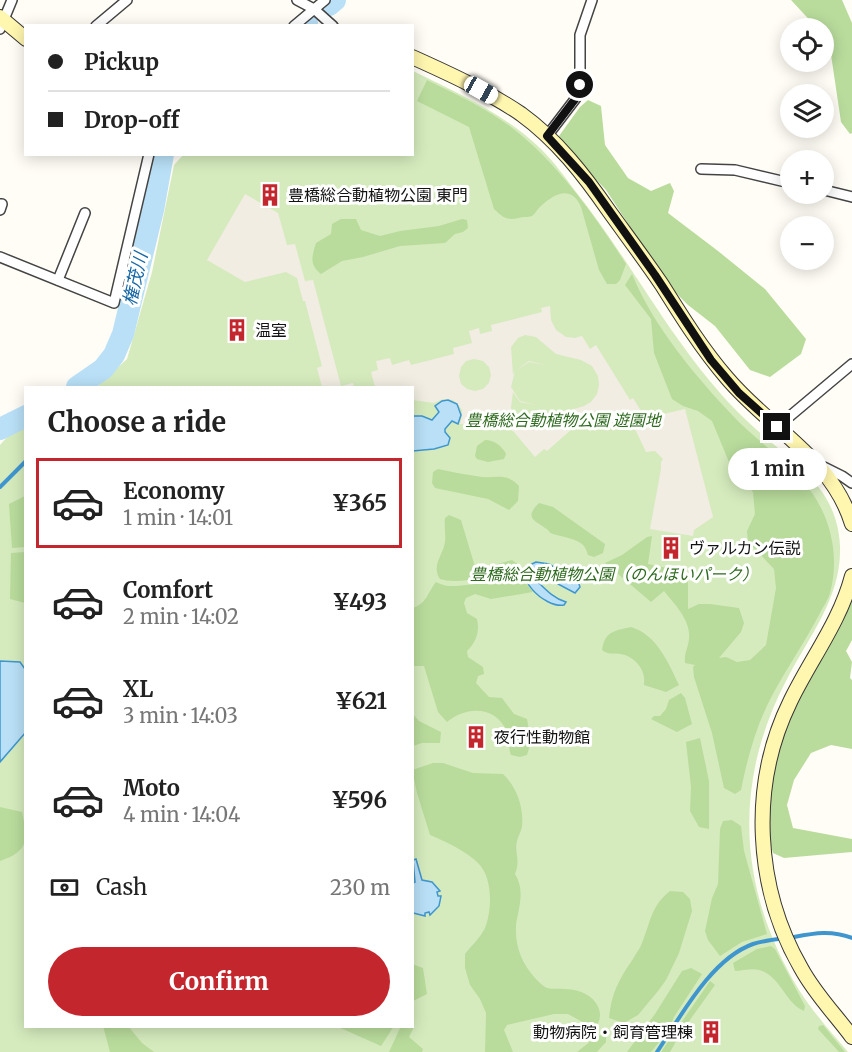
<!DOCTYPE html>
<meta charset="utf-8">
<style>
:root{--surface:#fff;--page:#f2f2f2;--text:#222;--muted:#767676;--line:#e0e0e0;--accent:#c4262e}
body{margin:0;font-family:Merriweather,"Noto Sans JP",serif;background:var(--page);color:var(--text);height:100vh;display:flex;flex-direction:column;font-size:22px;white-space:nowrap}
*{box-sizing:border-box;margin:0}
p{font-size:20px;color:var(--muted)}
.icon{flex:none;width:33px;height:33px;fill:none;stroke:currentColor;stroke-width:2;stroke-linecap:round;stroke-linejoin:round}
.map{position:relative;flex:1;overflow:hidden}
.drawer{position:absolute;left:24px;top:386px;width:390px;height:642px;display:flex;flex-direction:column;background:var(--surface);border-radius:0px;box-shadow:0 3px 15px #0003}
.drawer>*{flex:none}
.hud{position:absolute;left:24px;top:24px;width:390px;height:132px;border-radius:0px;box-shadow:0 3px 15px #0003;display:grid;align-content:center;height:132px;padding:0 24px;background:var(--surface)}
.tools{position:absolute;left:780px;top:18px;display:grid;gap:12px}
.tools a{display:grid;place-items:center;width:54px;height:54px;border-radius:50%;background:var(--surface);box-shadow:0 3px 15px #0003;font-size:30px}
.end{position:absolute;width:27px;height:27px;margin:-14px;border:8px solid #111;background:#fff;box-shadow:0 0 0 3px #fff}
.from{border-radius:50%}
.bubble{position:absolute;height:42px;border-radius:21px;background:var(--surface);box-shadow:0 3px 15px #0003;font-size:20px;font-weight:700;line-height:42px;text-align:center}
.car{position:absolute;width:18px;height:36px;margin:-18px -9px;border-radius:8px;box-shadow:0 0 4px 2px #0007;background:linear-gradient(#fff 24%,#345 0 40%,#fff 0 76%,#345 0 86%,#fff 0)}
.hud b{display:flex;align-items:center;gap:21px;height:57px;font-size:22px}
.hud b+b{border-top:2px solid var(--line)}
.hud i{width:15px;height:15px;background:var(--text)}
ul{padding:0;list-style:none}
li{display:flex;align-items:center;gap:18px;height:90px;margin:0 12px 9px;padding:0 12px;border:3px solid transparent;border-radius:0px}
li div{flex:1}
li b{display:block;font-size:22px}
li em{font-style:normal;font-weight:700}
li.current{border-color:var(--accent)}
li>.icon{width:54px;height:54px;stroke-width:1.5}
h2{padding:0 24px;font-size:27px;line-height:72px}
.pay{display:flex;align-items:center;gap:15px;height:66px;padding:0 24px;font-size:22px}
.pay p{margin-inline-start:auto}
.cta{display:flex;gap:12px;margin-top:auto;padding:12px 24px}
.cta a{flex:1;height:69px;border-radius:36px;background:var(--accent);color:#fff;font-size:24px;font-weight:700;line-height:69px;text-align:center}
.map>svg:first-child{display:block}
.green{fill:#d5ebbd}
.forest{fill:#b9dc9c}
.plaza{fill:#f1ede2;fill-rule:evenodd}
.water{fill:#b9e0f7;stroke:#3f96cf;stroke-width:1.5}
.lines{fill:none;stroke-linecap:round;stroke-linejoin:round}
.stream{stroke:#3f96cf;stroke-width:4}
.river{stroke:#b9e0f7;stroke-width:22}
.street-casing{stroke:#444;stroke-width:12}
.secondary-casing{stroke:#333;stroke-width:16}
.street{stroke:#fff;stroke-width:9}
.secondary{stroke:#fff6b0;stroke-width:14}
.route{stroke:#111;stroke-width:8}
.labels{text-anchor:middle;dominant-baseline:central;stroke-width:6;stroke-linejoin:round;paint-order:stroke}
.poi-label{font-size:16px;fill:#111;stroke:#fff;text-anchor:start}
.park-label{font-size:16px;font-style:italic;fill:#2f6b1f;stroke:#fff}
.water-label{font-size:18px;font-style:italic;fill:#1768a6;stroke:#fff}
</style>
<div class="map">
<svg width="852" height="1052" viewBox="0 0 852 1052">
<rect width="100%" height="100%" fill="#fffdf5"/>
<path class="green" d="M413,71C458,93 505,114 542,150C554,162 565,177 576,192C635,266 677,354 746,420C786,459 837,482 840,546C842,597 809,636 787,679C732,783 738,890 799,990C813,1012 831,1032 848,1052H0V445L8,436L25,428L26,1026H412V387H97L127,359L152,272L174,165L184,154H412Z"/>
<g class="forest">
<path d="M791,0H842L852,23V133L850,134L841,122L829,41L824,35V28H817Z"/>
<path d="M427,80C456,94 485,108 511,127C556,161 596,217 626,264L620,280L616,284H607L599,270L581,207C572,186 556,192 541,206C538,208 535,214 532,216C529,217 526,217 523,217C507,221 505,219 494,209L469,127L417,101Z"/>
<path d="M588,100L601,106L605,145L628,178L651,191L670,183L674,191L668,213L718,251L765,289L806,339L801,354L770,377L750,370L715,326L688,305L668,285L606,190L564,146L559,136L580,107Z"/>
<path d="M341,219H356L361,230L380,236L400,231L439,226L462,219L467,220L468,228L463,232L455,234L445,243L400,246L363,257L342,261L321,274C309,265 312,256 316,243L331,234L332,224Z"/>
<path d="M632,274C653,326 696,377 734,417C755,439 781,456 801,479C829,509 841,553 830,593C828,600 823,607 820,613C806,640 789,665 774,692C757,723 748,755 741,790L735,794L724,788L712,733L694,677L693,667L695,665L685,663C684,652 688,649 689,639C691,620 675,605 664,591L651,602L605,563L622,555L647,537L652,536L648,564L677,570L688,581V609L699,604H710L739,608L744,623L741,632L719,658L726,657L737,662L750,660L766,645L776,588L774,569L748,542L747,531L755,514L753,492L729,462L712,421L698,411L683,406L672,399L654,353L651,319L625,285Z"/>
<path d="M485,440C494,440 502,446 506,454L504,459L488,462L477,459L475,456L477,446Z"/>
<path d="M438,469C452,472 468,475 482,477C497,478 508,473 519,486L518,501L509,510L488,499L435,488L432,483L433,472Z"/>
<path d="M25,496V547L12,548L9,504Z"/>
<path d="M539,503L553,507L605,544L603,553L594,557L588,555C587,552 586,549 584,546C577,538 562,537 553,534C546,531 551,531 545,528C534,520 524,518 539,503Z"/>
<path d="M449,515L461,520L476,570L512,560L519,565C505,576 457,585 440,579C431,566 443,555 445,542C446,534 444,526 445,518Z"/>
<path d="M25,552H26L25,603L10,599L11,553Z"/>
<path d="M525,567L523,580L533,592L491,599L475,594L466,598L464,603L467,613L477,619C480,632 476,642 467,651L468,657L483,667L484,674L478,676L476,683L489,697L502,698L514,714L527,719L531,742L527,755L520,757L511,755C508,748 510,739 507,732C496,705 466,706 447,722L438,712L424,666H413L412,608C427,604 427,593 436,582C440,584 445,586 450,586C472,586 506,579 525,567Z"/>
<path d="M852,594V640L846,651L852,662L850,678L852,680V749L831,745L811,753L794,780L787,805L793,828L852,839V852L784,858L773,853C747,773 816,664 852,594Z"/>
<path d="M631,627C657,635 668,662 679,685L666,692L644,685C646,672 638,660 625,655C617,652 609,656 602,650C605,631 614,631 631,627Z"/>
<path d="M681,693L685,698L692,724L677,732L651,719L654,716H660L666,709L669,700Z"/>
<path d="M412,713L419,721L441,732L440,743H422L413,746Z"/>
<path d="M700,738L709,781V829L699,827L690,811L691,787L686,742Z"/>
<path d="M433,763H443L473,773L503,774C517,787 524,808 522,827C521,832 518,836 517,841C514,853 521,859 515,874C523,887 521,900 518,914C512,937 519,961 535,978C538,981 542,985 545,987C551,990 557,988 564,989C576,989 589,993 596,1003C602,1013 601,1019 595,1029L568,1014H554L507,1025L504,1030L513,1052H485L486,1013L480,999L470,985L465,968V954C471,946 481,937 485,928C492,910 493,879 479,864C468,852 445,841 430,835L417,793L412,770Z"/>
<path d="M0,807L22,812C28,840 29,851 0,861Z"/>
<path d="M732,820L741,826L744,851L767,934L742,942L720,956L708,940L705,931L712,898L718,884L720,829L723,821Z"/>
<path d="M670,891L683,892L690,899L692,911L679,953L666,980L658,991L638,1015L624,1023L609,1018C611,994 619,979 633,959C636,953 640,949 642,943C651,921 651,906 670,891Z"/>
<path d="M771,946L775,949L805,1006L804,1011C784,1002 781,976 759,970C752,968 742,971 735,971L733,963L757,949Z"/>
<path d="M412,964L423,968L427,994L413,1001Z"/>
<path d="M691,968L702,974L674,1017L668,1031L651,1052H627L655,1014L682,971Z"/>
<path d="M710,981L715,985L682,1031L670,1052H661Z"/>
<path d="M413,1020L414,1027L409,1037L423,1049L422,1052H389L401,1026H412Z"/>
<path d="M823,1025L845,1052H839L818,1029L819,1026Z"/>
<path d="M103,1026H128L142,1043L154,1052H110Z"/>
<path d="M336,1026H394L381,1046Z"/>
<path d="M601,1035L606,1036V1042L597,1052H577L597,1036Z"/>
</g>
<g class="plaza">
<path d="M245,194L278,213L287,245L295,244L305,281L313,280L341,386L353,383L354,387H322L317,368L322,366L305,301H303L297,278L286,272L245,282L207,260Z"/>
<path d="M550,306L551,320L556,330L566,337L575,338L582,336L590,349L596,345L630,400L633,398L641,411L644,410L648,414L655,416L685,409L713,517L694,530L693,536L650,529L661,469V462L663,459L655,451L646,452L636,431L626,422L609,419L584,423L573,428L547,451L544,449L535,457L514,432L502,424L491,421V416H473V424H460L462,417V410L458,404L453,400L443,399L434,403L413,400L412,387H375L371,372L378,370L376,361L390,358L392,365L409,360L411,365L454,354L453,348L472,343L469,331L479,328L480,334L492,331L491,325L542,312L541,308ZM525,335L536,337L556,354L581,360L592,366L598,376L599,385L597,394L591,402L584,406L561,413L541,425L530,426L518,420L511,408L513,392L520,402L536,405L551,396L554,380L545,365L529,361L515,371L513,375L511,347L518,338ZM474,359L483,361L489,367L491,375L489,383L483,389L475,391L467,389L461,384L459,376L461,367L466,361ZM529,362L545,365L554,380L551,396L536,405L520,401L511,387L515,371Z"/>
</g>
<g class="water">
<path d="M448,400L457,404L461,415L458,424L452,421L445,429V432L450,438L448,445L434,449L413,451V416H422L432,420L439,412L435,406L442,401Z"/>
<path d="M536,562L549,564L578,581L580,587L575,593L545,577L539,580V583C547,591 555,599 566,602L564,605C545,609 507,573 536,562Z"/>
<path d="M0,661L20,662L25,669L26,732L0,762Z"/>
<path d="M416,859L422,880L432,882L440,891L437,892L438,896H441L439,906L430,915L429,912L425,913V916L413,913V883L415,882L413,860Z"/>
</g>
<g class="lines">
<g class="stream">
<path d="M0,487L26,461"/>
<path d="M657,1052C681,1016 711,959 753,944C765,940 781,939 794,937C815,933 831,930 852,938"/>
</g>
<g class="river">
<path d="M329,5L335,0"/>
<path d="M304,26L307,23"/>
<path d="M77,387L103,369L114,355L123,334L153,210L163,154"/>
<path d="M0,429L26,416"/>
</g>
<g class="street-casing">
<g id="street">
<path d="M297,0L314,9L333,26"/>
<path d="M96,26L127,0"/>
<path d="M294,26L325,0"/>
<path d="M0,29L12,0"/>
<path d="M547,136L576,98L580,85V35L592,0"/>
<path d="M701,169L735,170L790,183"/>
<path d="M824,190L852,197"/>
<path d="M0,204H2L0,210"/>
<path d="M0,257L114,303L149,154"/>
<path d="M58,280L85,213"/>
<path d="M777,427L852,364"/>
<path d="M820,465L842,476L852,483"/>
</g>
</g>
<g class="secondary-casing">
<g id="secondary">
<path d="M0,17L26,39"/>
<path d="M412,57C450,74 487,91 521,114C557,140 584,175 609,211C627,236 645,260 662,285C682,317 702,349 727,378C770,429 832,458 852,524"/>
<path d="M852,576C840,622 810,660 790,702C749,786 755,888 801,968C815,994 835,1014 852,1037"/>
</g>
</g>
<use href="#street" class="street"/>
<use href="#secondary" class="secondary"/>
</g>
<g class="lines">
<path class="route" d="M580,85L576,98L547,136L589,182L655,275L711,360L739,393L777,427"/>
</g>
<defs>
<g id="building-bare" transform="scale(1.8)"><path d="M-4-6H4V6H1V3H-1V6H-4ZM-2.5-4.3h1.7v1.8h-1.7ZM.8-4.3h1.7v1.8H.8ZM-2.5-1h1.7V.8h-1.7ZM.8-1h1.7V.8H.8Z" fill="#c4262e" stroke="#fff" stroke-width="2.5" paint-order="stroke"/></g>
</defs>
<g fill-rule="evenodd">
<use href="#building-bare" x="270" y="195"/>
<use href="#building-bare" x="237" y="330"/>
<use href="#building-bare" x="671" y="548"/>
<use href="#building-bare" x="476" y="737"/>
<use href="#building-bare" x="711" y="1032"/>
</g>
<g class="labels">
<g class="poi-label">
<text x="288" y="195">豊橋総合動植物公園 東門</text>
<text x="255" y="330">温室</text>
<text x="689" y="548">ヴァルカン伝説</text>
<text x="494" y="737">夜行性動物館</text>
<text x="693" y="1032" text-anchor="end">動物病院・飼育管理棟</text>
</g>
<g class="park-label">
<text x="563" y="420">豊橋総合動植物公園 遊園地</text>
<text x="614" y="574">豊橋総合動植物公園（のんほいパーク）</text>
</g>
<g class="water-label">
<text transform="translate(135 279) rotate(-77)">権茂川</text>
</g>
</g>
</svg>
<div class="tools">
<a><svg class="icon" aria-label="locate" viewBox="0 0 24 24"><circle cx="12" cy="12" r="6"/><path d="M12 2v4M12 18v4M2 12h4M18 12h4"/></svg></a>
<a><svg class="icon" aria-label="layers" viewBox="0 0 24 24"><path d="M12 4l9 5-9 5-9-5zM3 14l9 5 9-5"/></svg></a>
<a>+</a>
<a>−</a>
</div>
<i class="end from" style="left:580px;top:85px"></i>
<i class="end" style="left:777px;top:427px"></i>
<div class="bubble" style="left:728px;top:448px;width:99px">1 min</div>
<i class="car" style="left:481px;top:90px;rotate:119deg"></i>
<div class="hud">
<b><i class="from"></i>Pickup</b>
<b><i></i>Drop-off</b>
</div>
<section class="drawer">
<h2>Choose a ride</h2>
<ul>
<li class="current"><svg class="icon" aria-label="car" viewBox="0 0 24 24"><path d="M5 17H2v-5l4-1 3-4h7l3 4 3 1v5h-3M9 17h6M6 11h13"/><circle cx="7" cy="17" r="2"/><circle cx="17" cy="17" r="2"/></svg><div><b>Economy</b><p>1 min · 14:01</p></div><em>¥365</em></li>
<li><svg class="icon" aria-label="car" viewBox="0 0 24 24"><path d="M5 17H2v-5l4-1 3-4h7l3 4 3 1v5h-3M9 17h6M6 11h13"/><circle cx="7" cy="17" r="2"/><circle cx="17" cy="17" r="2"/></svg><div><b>Comfort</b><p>2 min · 14:02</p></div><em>¥493</em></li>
<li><svg class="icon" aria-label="car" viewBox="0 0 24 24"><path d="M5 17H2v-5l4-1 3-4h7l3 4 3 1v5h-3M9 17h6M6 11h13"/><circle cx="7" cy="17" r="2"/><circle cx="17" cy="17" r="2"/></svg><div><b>XL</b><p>3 min · 14:03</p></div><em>¥621</em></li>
<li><svg class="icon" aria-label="car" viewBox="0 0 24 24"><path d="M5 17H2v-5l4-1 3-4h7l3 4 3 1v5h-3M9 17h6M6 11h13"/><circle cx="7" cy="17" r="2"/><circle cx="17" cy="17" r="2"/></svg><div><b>Moto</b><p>4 min · 14:04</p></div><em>¥596</em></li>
</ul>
<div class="pay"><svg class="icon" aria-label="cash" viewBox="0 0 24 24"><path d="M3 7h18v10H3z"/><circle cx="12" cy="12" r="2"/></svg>Cash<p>230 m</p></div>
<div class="cta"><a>Confirm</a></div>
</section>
</div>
